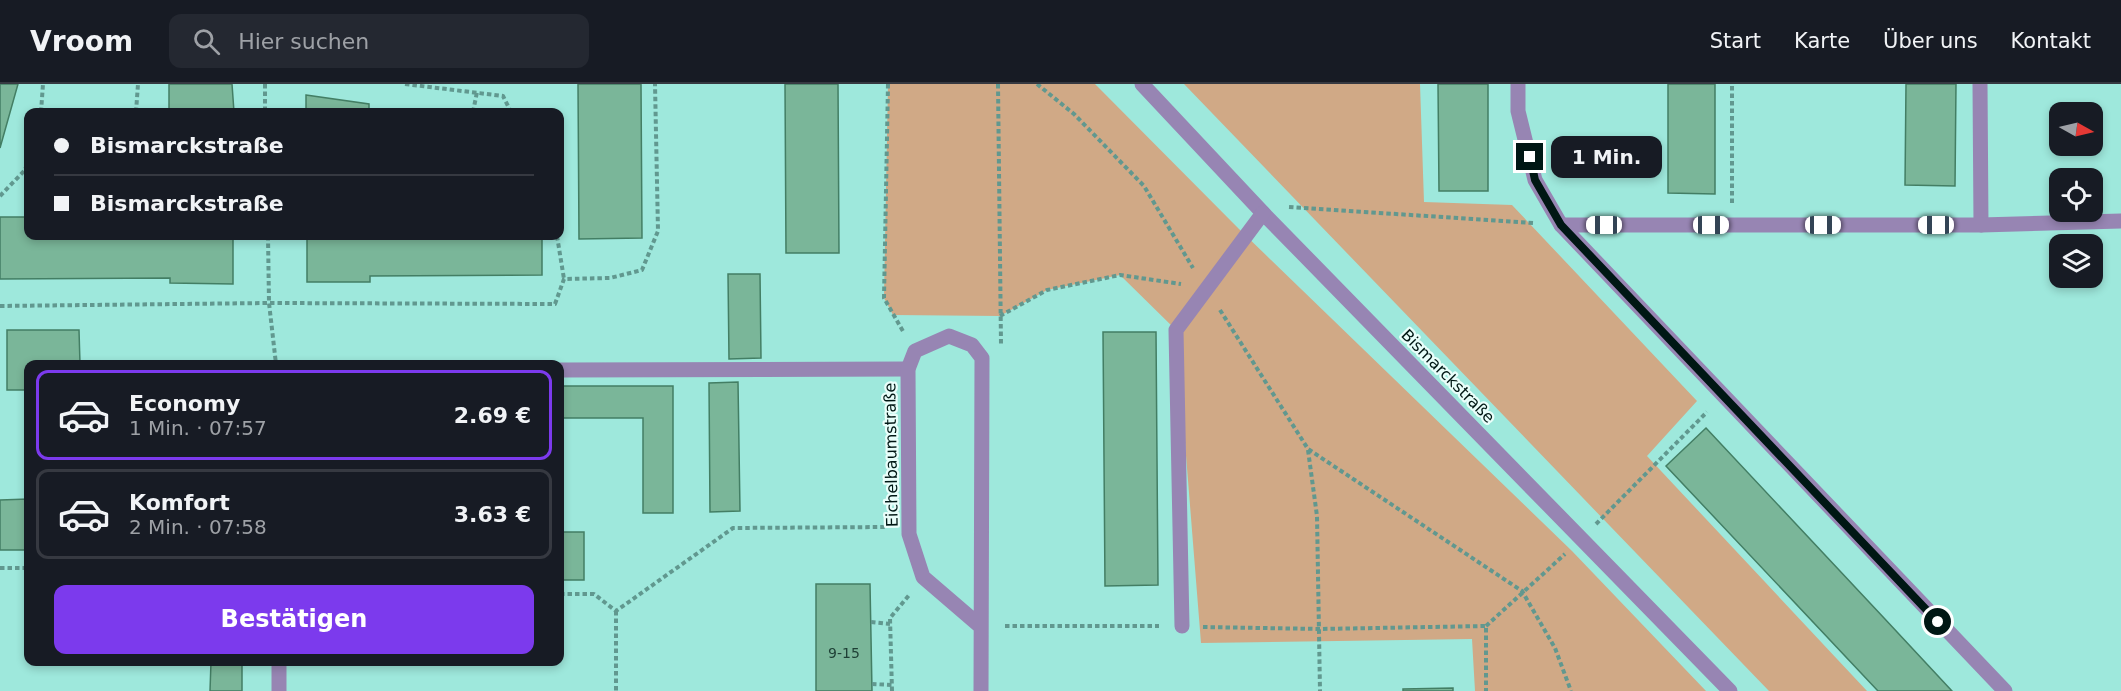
<!DOCTYPE html>
<html lang="de">
<meta charset="utf-8">
<style>
:root{--surface:#171b24;--page:#242831;--text:#f1f3f6;--muted:#9ea1a6;--line:#363941;--accent:#7c3aed}
body{margin:0;font-family:"DejaVu Sans",sans-serif;background:var(--page);color:var(--text);height:100vh;display:flex;flex-direction:column;font-size:22px;white-space:nowrap}
*{box-sizing:border-box;margin:0}
p{font-size:20px;color:var(--muted)}
.icon{flex:none;width:33px;height:33px;fill:none;stroke:currentColor;stroke-width:2;stroke-linecap:round;stroke-linejoin:round}
.map{position:relative;flex:1;overflow:hidden}
.panel{position:absolute;left:24px;top:276px;width:540px;height:306px;display:flex;flex-direction:column;background:var(--surface);border-radius:12px;box-shadow:0 3px 9px #0003}
.panel>*{flex:none}
.hud{position:absolute;left:24px;top:24px;width:540px;height:132px;border-radius:12px;box-shadow:0 3px 9px #0003;display:grid;align-content:center;height:132px;padding:0 30px;background:var(--surface)}
.needle{width:39px;rotate:98deg}
.tools{position:absolute;left:2049px;top:18px;display:grid;gap:12px}
.tools a{display:grid;place-items:center;width:54px;height:54px;border-radius:12px;background:var(--surface);box-shadow:0 3px 9px #0003;font-size:30px}
.end{position:absolute;width:27px;height:27px;margin:-14px;border:8px solid #001714;background:#fff;box-shadow:0 0 0 3px #fff}
.from{border-radius:50%}
.bubble{position:absolute;height:42px;border-radius:12px;background:var(--surface);box-shadow:0 3px 9px #0003;font-size:20px;font-weight:700;line-height:42px;text-align:center}
.car{position:absolute;width:18px;height:36px;margin:-18px -9px;border-radius:8px;box-shadow:0 0 4px 2px #0007;background:linear-gradient(#fff 24%,#345 0 40%,#fff 0 76%,#345 0 86%,#fff 0)}
.hud b{display:flex;align-items:center;gap:21px;height:57px;font-size:22px}
.hud b+b{border-top:2px solid var(--line)}
.hud i{width:15px;height:15px;background:var(--text)}
ul{padding:10px 0 0;list-style:none}
li{display:flex;align-items:center;gap:18px;height:90px;margin:0 12px 9px;padding:0 18px;border:3px solid var(--line);border-radius:12px}
li div{flex:1}
li b{display:block;font-size:22px}
li em{font-style:normal;font-weight:700}
li.active{border-color:var(--accent)}
li>.icon{width:54px;height:54px;stroke-width:1.5}
.button{display:flex;gap:12px;margin-top:auto;padding:12px 30px}
.button a{flex:1;height:69px;border-radius:12px;background:var(--accent);color:#fff;font-size:24px;font-weight:700;line-height:69px;text-align:center}
header{display:flex;align-items:center;gap:36px;box-sizing:border-box;height:84px;padding:0 30px;background:var(--surface);border-bottom:2px solid var(--line)}
header strong{font-size:28px}
nav{display:flex;gap:33px;margin-inline-start:auto;font-size:21px}
.search{width:420px;height:54px;background:var(--page);display:flex;align-items:center;gap:15px;box-sizing:border-box;padding:0 21px;border-radius:12px;color:var(--muted);font-size:22px}
.map>svg:first-child{display:block}
.green{fill:#d0a986}
.building{fill:#7ab699;stroke:#437e64;stroke-width:1.5}
.lines{fill:none;stroke-linecap:round;stroke-linejoin:round}
.path{stroke:#61988f;stroke-width:4;stroke-dasharray:4.5 3;stroke-linecap:butt}
.minor{stroke:#9785b3;stroke-width:15}
.route{stroke:#001714;stroke-width:8}
.labels{text-anchor:middle;dominant-baseline:central;stroke-width:4.5;stroke-linejoin:round;paint-order:stroke}
.number-label{font-size:14px;fill:#1e3f35}
.street-label{font-size:16px;fill:#001714;stroke:#e9fefa}
</style>
<header>
<strong>Vroom</strong>
<div class="search"><svg class="icon" aria-label="search" viewBox="0 0 24 24"><circle cx="10" cy="10" r="6"/><path d="M15 15l6 6"/></svg>Hier suchen</div>
<nav><a>Start</a><a>Karte</a><a>Über uns</a><a>Kontakt</a></nav>
</header>
<div class="map">
<svg width="2121" height="607" viewBox="0 0 2121 607">
<rect width="100%" height="100%" fill="#9ee8dc"/>
<g class="green">
<path d="M888,0H1095L1239,145L1572,467L1706,607H1475L1472,555L1201,559L1176,246L1120,191L1047,206L1000,232L893,231L884,214Z"/>
<path d="M1184,0H1420L1424,118L1512,121L1697,317L1647,372L1867,607H1769Z"/>
</g>
<g class="building">
<path d="M0,0H18L0,64Z"/>
<path d="M169,0H232L234,28H169Z"/>
<path d="M578,0H641L642,154L579,155Z"/>
<path d="M785,0H838L839,169H786Z"/>
<path d="M1438,0H1488V107H1439Z"/>
<path d="M1668,0H1715V110L1668,109Z"/>
<path d="M1906,0H1956L1955,102L1905,101Z"/>
<path d="M306,11L369,20V28H306Z"/>
<path d="M0,133H28V152H233V200L170,199V194L0,195Z"/>
<path d="M307,152H542V191L370,192V198H307Z"/>
<path d="M728,190H760L761,274L729,275Z"/>
<path d="M7,246H79L80,280H28V306H7Z"/>
<path d="M1103,248H1156L1158,501L1105,502Z"/>
<path d="M738,298L740,427L710,428L709,299Z"/>
<path d="M560,302H673V429H643V334H560Z"/>
<path d="M1706,344L1884,534L1952,607H1878L1666,382Z"/>
<path d="M28,415V466H0V416Z"/>
<rect x="560" y="448" width="24" height="48"/>
<path d="M816,500H870L872,607H816Z"/>
<path d="M211,578H242V607H210Z"/>
<path d="M1453,604V607H1403V605Z"/>
</g>
<g class="lines">
<g class="path">
<path d="M265,0V28"/>
<path d="M405,0L503,12L511,28"/>
<path d="M888,0L884,214L904,249"/>
<path d="M998,0L1001,260"/>
<path d="M1037,0L1074,30L1144,102L1193,184"/>
<path d="M41,28L43,0"/>
<path d="M136,28L138,0"/>
<path d="M473,28L477,8"/>
<path d="M0,112L25,86L28,77"/>
<path d="M1732,119V0"/>
<path d="M1289,123L1533,139"/>
<path d="M268,152L269,219L276,280"/>
<path d="M557,152L564,195"/>
<path d="M0,222L269,219L555,220L564,195L610,194L642,186L658,147L655,0"/>
<path d="M1220,226L1308,365L1522,507L1555,564L1571,607"/>
<path d="M1000,232L1047,206L1120,191L1181,200"/>
<path d="M1308,366L1317,432L1320,607"/>
<path d="M1596,440L1707,328"/>
<path d="M0,484H28"/>
<path d="M560,510H594L616,527L733,444L887,443"/>
<path d="M616,527V607"/>
<path d="M871,538L890,540"/>
<path d="M1005,542H1159"/>
<path d="M1486,542L1565,470"/>
<path d="M1203,543L1320,545L1486,542V607"/>
<path d="M872,600L892,601"/>
<path d="M892,607L890,534L910,510"/>
</g>
<g class="minor">
<path d="M1142,0L1263,129L1730,607"/>
<path d="M1518,0V27L1535,96L1561,141L2005,607"/>
<path d="M1980,0L1981,141"/>
<path d="M1561,141H1981L2121,137"/>
<path d="M560,286L908,285"/>
<path d="M980,542L923,493L909,450L908,285L915,267L949,252L972,261L982,274L981,607"/>
<path d="M1182,542L1176,246L1263,129"/>
<path d="M279,578V607"/>
</g>
</g>
<g class="lines">
<path class="route" d="M1530,73L1535,96L1561,141L1938,538"/>
</g>
<g class="labels">
<g class="number-label">
<text x="844" y="569">9-15</text>
</g>
<g class="street-label">
<text transform="translate(1448 292) rotate(45)">Bismarckstraße</text>
<text transform="translate(891 371) rotate(-91)">Eichelbaumstraße</text>
</g>
</g>
</svg>
<div class="tools">
<a><svg class="needle" viewBox="-14 -14 28 28"><path d="M0-13l5 13h-10z" fill="#e53935"/><path d="M0 13l5-13h-10z" fill="#9ea1a6"/></svg></a>
<a><svg class="icon" aria-label="locate" viewBox="0 0 24 24"><circle cx="12" cy="12" r="6"/><path d="M12 2v4M12 18v4M2 12h4M18 12h4"/></svg></a>
<a><svg class="icon" aria-label="layers" viewBox="0 0 24 24"><path d="M12 4l9 5-9 5-9-5zM3 14l9 5 9-5"/></svg></a>
</div>
<i class="end from" style="left:1938px;top:538px"></i>
<i class="end" style="left:1530px;top:73px"></i>
<div class="bubble" style="left:1551px;top:52px;width:111px">1 Min.</div>
<i class="car" style="left:1604px;top:141px;rotate:270deg"></i>
<i class="car" style="left:1711px;top:141px;rotate:90deg"></i>
<i class="car" style="left:1823px;top:141px;rotate:90deg"></i>
<i class="car" style="left:1936px;top:141px;rotate:270deg"></i>
<div class="hud">
<b><i class="from"></i>Bismarckstraße</b>
<b><i></i>Bismarckstraße</b>
</div>
<section class="panel">
<ul>
<li class="active"><svg class="icon" aria-label="car" viewBox="0 0 24 24"><path d="M5 17H2v-5l4-1 3-4h7l3 4 3 1v5h-3M9 17h6M6 11h13"/><circle cx="7" cy="17" r="2"/><circle cx="17" cy="17" r="2"/></svg><div><b>Economy</b><p>1 Min. · 07:57</p></div><em>2.69 €</em></li>
<li><svg class="icon" aria-label="car" viewBox="0 0 24 24"><path d="M5 17H2v-5l4-1 3-4h7l3 4 3 1v5h-3M9 17h6M6 11h13"/><circle cx="7" cy="17" r="2"/><circle cx="17" cy="17" r="2"/></svg><div><b>Komfort</b><p>2 Min. · 07:58</p></div><em>3.63 €</em></li>
</ul>
<div class="button"><a>Bestätigen</a></div>
</section>
</div>
